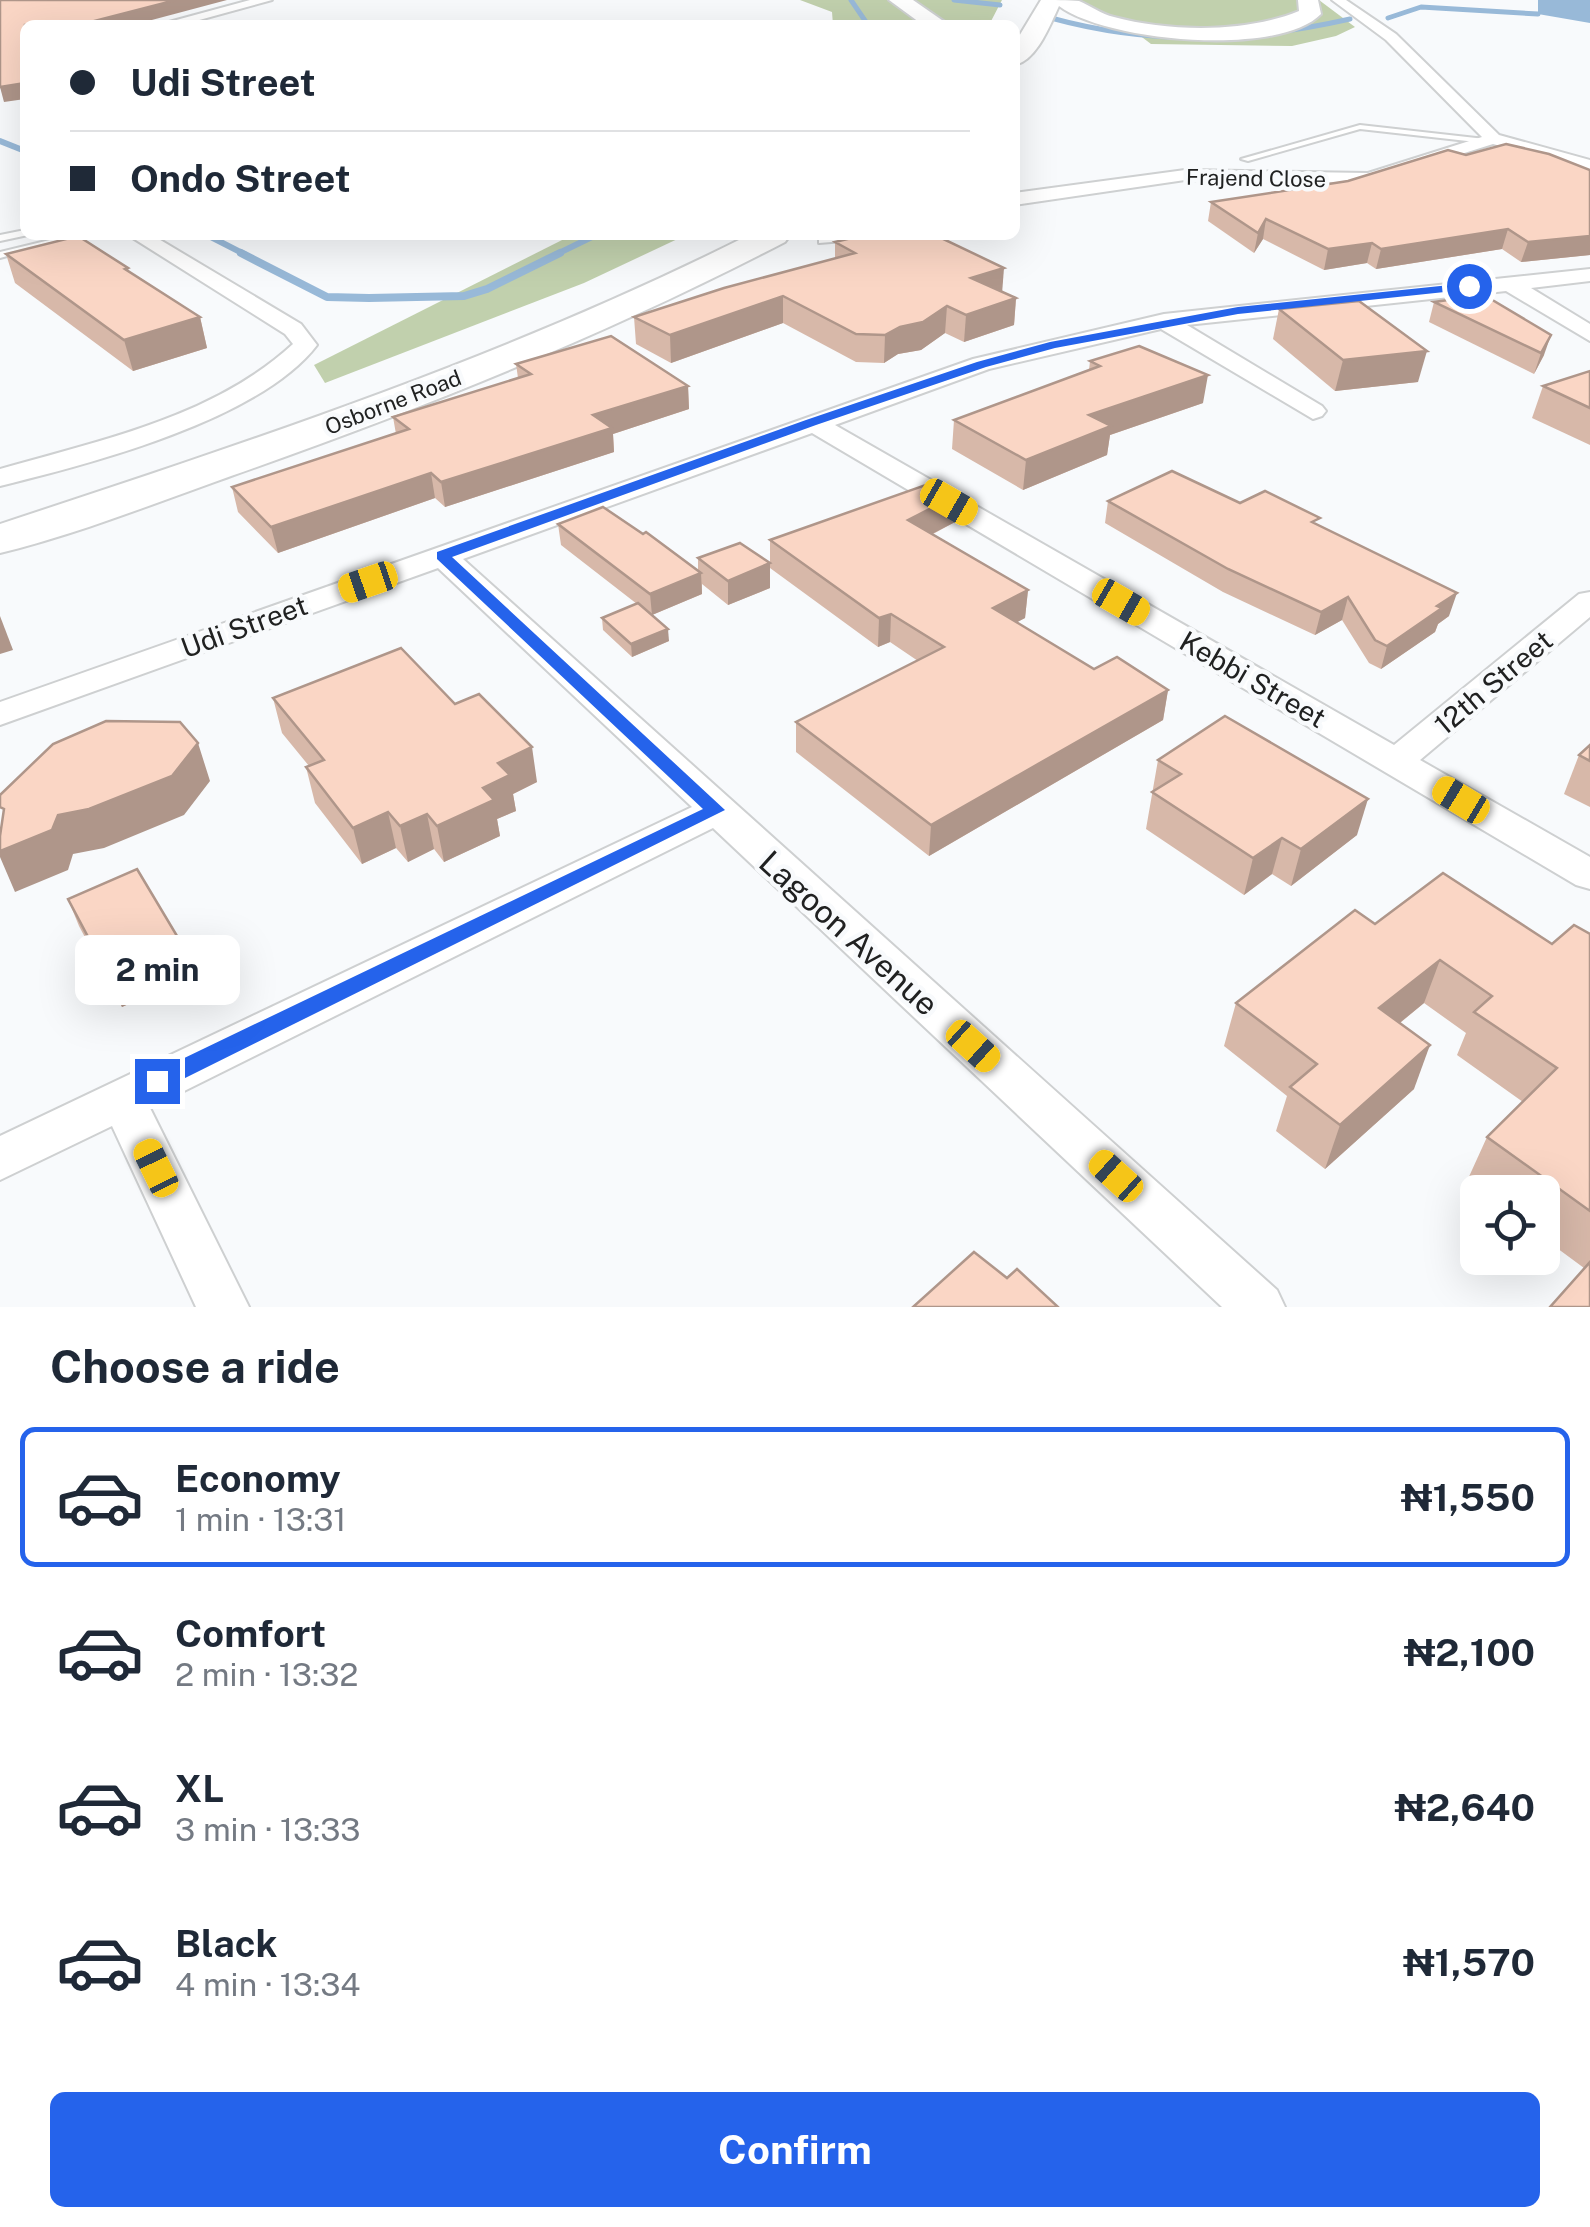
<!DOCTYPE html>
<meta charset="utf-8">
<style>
:root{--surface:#fff;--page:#f6f6f7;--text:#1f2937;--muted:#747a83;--line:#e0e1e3;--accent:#2563eb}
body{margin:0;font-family:"Public Sans",sans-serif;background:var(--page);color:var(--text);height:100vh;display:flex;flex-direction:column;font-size:38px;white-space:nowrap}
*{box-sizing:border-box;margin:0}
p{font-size:32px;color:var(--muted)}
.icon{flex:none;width:55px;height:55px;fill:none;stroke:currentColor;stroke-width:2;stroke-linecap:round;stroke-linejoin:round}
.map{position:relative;height:1307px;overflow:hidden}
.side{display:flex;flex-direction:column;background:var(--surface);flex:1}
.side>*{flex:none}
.banner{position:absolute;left:20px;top:20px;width:1000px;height:220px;border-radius:15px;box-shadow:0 10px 40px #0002;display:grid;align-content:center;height:220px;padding:0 50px;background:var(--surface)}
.tools{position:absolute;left:1460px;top:1175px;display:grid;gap:20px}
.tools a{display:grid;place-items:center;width:100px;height:100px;border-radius:15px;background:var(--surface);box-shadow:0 10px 40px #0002;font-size:50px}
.end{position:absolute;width:45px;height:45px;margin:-22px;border:12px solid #2563eb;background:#fff;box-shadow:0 0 0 5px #fff}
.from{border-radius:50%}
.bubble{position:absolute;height:70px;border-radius:15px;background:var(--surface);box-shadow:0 10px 40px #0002;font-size:32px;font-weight:700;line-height:70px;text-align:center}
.car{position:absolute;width:30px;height:60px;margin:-30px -15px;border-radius:12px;box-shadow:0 0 8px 2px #0007;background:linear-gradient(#f5c518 24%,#345 0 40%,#f5c518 0 76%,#345 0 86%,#f5c518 0)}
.banner b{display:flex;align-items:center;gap:35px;height:95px;font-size:38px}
.banner b+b{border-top:2px solid var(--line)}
.banner i{width:25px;height:25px;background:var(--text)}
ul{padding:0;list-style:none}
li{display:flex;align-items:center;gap:30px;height:140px;margin:0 20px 15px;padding:0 30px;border:5px solid transparent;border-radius:15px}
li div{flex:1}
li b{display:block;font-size:38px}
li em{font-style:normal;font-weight:700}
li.current{border-color:var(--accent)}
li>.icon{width:90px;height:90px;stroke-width:1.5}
h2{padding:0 50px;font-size:45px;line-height:120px}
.button{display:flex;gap:20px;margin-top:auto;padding:20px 50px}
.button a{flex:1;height:115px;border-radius:15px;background:var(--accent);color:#fff;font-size:40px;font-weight:700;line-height:115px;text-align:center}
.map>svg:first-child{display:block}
.green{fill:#c1d0ad}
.water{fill:#98b9d8}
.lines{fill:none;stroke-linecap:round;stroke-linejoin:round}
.stream-far2{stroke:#98b9d8;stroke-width:5}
.stream-far1{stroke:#98b9d8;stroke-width:6}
.stream{stroke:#98b9d8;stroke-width:8}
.service-casing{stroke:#ced0d1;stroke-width:4}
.minor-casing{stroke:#ced0d1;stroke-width:4}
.primary-casing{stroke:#ced0d1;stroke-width:4}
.service{fill:#fff;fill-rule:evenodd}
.minor{fill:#fff;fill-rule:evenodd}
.primary{fill:#fff;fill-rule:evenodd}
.wall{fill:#d7b8a9}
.shaded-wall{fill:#af968a}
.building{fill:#fad6c5;stroke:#af968a;stroke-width:2.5}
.route{fill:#2563eb}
.labels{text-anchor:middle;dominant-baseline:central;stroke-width:9;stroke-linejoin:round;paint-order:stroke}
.far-street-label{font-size:22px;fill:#202121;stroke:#f8fafc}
.street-label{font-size:28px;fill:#202121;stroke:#f8fafc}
.near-street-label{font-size:32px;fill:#202121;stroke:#f8fafc}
</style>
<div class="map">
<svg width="1590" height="1307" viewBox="0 0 1590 1307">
<rect width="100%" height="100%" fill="#f8fafc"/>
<g class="green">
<path d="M800,0H1002L989,25H833L832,12Z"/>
<path d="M1070,0H1319L1355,27L1336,36L1292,46L1151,44L1122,22Z"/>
<path d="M572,235H686L584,283L325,383L314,365Z"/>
</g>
<path class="water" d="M1538,0H1590V23L1538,14Z"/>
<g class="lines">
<g class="stream-far2">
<path d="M851,0L868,25"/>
<path d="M954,0L1000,5"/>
<path d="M1051,18C1153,46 1248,42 1350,19"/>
<path d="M1388,18L1421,7L1538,14"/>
</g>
<g class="stream-far1">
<path d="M0,141L25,151"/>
<path d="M207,235L246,255"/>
<path d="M555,255L596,235"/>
</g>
<path class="stream" d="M241,253L327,297L369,298L464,296L487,289L560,253"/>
<g class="service-casing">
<g id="service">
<path d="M1360,125L1485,139L1489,141L1485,143L1360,129L1248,161L1241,159Z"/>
<path d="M25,230V235H28L0,241V235Z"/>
<path d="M49,235H60L66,240L0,258V252L54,239Z"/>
</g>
</g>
<g class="minor-casing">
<g id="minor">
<path d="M250,0H272L181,25H158Z"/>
<path d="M1332,0H1346L1396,34L1499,135L1590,160V170L1493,144L1369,183L1185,180L1015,205V193L1185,170L1368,173L1482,137L1386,40Z"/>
<path d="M128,235H152L301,324L317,345C260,420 90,464 0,486V469C101,440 214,417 293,344L285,334Z"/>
<path d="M819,235H854L844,241L819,243Z"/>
<path d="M1590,269V281L1531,288L1590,324V341L1506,291L1187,325L1322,406L1326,411L1322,416L1313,419L1161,329L989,369L835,425L1394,745L1579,594L1590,592V617L1420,760L1590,857V889L1576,885L812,433L463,559L1277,1290L1285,1307H1222L713,828L150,1108L249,1307H196L112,1126L0,1180V1136L692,807L438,568L0,725V702L973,359L1164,314Z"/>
</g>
</g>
<g class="primary-casing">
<g id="primary">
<path d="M889,0H913L949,25H923Z"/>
<path d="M1041,0C1052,0 1069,0 1079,1C1091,6 1101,14 1114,17C1170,32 1246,33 1299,11L1298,0H1318L1321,14C1278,58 1105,41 1059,6C1050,25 1037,60 1015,65V43Z"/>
<path d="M749,235H790L785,242C606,335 422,409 231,476C155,503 78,534 0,553V524C255,440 509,356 749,235Z"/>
</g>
</g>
<use href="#service" class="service"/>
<use href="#minor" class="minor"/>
<use href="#primary" class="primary"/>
</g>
<g class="wall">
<path d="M1466,155L1590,170V255L1521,262L1502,249L1376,269L1367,263L1324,270L1263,239L1254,253L1208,221L1211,202L1348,181Z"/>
<path d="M835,242L1002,292L1016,298L1014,325L964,342L945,333L921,350L898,354L884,363L856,362L783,323L671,363L636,344L634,317L835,258Z"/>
<path d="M6,254L128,268L129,272L200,317L207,348L133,371L15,283Z"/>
<path d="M1434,302L1544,355L1534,374L1429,322Z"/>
<path d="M1279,309L1418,382L1335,391L1273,339Z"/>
<path d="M1090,361L1203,403L1110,435L1107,455L1023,490L952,449L954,420L1089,370Z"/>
<path d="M516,364L688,386L689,409L613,434L614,452L445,507L435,498L278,553L238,512L232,487L396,434L393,417L518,378Z"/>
<path d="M1590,371V445L1532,418L1543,386Z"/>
<path d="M1108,501L1240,503L1318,525L1449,616L1438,624L1435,632L1381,669L1369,663L1342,620L1315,635L1223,592L1105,523Z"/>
<path d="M955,522L933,534L1028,590L1025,618L1017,622L1094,669L1168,690L1163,720L929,856L796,752V722L918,661L890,642L878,647L770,568V540Z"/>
<path d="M558,524L643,534L698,570V558L770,563V588L728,605L702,584V594L652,615L669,641L632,657L603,630L602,618L637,604L561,545Z"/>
<path d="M273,698L455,704L537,782L513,794L516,811L497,819L500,836L444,862L434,849L408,862L396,848L362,864L315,803L306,767L309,766L282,733Z"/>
<path d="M1590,745V807L1564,794L1579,755Z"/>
<path d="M1158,760L1357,835L1291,886L1272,874L1244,895L1146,829Z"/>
<path d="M68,899L193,974L122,1007L79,926Z"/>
<path d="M1375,924L1552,944L1590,934V1307L1584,1268L1542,1237V1192H1483L1467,1181L1487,1137L1523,1102L1457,1055L1466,1033L1424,1003L1400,1023L1414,1089L1325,1169L1276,1131L1287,1096L1224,1046L1236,1003Z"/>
</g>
<g class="shaded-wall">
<path d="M176,0H227L133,25H79Z"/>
<path d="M25,83V99L4,102L0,87Z"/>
<path d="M1266,219L1263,239L1254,253L1258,233Z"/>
<path d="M1508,229L1502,249L1376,269L1381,249Z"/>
<path d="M1590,236V255L1521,262L1528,242Z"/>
<path d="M1372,243L1367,263L1324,270L1328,249Z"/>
<path d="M1004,268L1002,294L971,278Z"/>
<path d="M783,296V323L671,363L670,335Z"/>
<path d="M1016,298L1014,325L964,342L966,315Z"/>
<path d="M947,306L945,333L921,350L898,354L884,363L885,335Z"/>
<path d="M200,317L207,348L133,371L124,340Z"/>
<path d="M1551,335L1544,355L1534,374L1541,353Z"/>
<path d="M1427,351L1418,382L1335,391L1343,360Z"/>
<path d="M1208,375L1203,403L1110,435L1107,455L1023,490L1026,460L1089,415Z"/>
<path d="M688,386L689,409L613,434L614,452L445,507L441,482L593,415Z"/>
<path d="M431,473L435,498L278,553L271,527Z"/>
<path d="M957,495L955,522L907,547L908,520Z"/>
<path d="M770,563V588L728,605V581Z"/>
<path d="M701,573L702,594L652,615L650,594Z"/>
<path d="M1028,590L1025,618L991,636L993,608Z"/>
<path d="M1457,593L1449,616L1438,624L1435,632L1381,669L1387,646L1437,606Z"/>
<path d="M1348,597L1342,620L1315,635L1321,612Z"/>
<path d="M891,614L890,642L878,647L879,618Z"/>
<path d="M0,616L13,650L0,654Z"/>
<path d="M668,629L669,641L632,657L631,644Z"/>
<path d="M1168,690L1163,720L929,856L931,825Z"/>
<path d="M198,743L210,781L184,815L104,848L73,854L68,870L15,892L0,857V851L58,815Z"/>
<path d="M532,747L537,782L513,794L516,811L497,819L500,836L444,862L437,826L483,788L498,763Z"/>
<path d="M1368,799L1357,835L1291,886L1301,849Z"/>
<path d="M388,812L396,848L362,864L353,828Z"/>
<path d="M427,814L434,849L408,862L400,826Z"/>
<path d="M1282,838L1272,874L1244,895L1253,858Z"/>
<path d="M183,946L193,974L122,1007L111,980Z"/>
<path d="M1440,960L1424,1003L1364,1052L1379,1008Z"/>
<path d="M1430,1045L1414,1089L1325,1169L1340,1125Z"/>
</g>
<g class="building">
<path d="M0,0H176L79,25H25V83L0,87Z"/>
<path d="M1506,144L1549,154L1590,170V236L1528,242L1508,229L1381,249L1372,243L1328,249L1266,219L1258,233L1211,202L1348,181L1448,150L1466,155Z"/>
<path d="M864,235H935L1004,268L971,278L1016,298L966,315L947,306L923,322L900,327L885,335L856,334L783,296L670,335L634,317L724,288L855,253L835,242Z"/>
<path d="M78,236L128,268L125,269L200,317L124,340L6,254Z"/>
<path d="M1484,295L1551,335L1541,353L1434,302Z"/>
<path d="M1359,301L1427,351L1343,360L1279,309Z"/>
<path d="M611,336L688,386L593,415L612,428L441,482L431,473L271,527L232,487L409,429L393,417L531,374L516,364Z"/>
<path d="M1139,346L1208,375L1089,415L1111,426L1026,460L954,420L1100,366L1090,361Z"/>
<path d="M1590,371V408L1543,386Z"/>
<path d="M1172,471L1240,503L1265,491L1320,518L1312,522L1457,593L1437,606L1442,608L1387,646L1375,640L1348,597L1321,612L1228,569L1108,501Z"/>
<path d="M934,482L957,495L908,520L1028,590L993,608L1094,669L1117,657L1168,690L931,825L796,722L944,647L891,614L879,618L770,540Z"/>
<path d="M603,507L643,534L646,532L701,573L650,594L558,524Z"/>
<path d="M740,543L770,563L728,581L698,558Z"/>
<path d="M638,603L668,629L631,644L602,618Z"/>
<path d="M401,648L455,704L479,694L532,747L498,763L510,775L483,788L494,800L437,826L427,814L400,826L388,812L353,828L306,767L324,760L273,698Z"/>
<path d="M1225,716L1368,799L1301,849L1282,838L1253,858L1152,792L1181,774L1158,760Z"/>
<path d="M106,721L180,722L198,743L172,776L89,809L58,815L52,830L0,851V836L4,809L0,807V795L53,744Z"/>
<path d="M1590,745V761L1579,755Z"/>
<path d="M137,869L183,946L111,980L68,899Z"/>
<path d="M1443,873L1552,944L1574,925L1590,934V1211L1487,1137L1557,1068L1474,1012L1492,996L1440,960L1379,1008L1430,1045L1340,1125L1290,1087L1317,1064L1236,1003L1355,910L1375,924Z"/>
<path d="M974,1252L1007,1278L1017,1269L1058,1307H913Z"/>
<path d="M1590,1262V1307H1550Z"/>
</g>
<path class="route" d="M1469,283L1473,289L1238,314L1055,348L986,367L816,425L452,557L725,810L165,1088H149L146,1081L149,1075L703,809L437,559V552L806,420L977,362L1050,342L1238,307Z"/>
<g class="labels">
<g class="far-street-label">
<text transform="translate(1256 178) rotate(1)">Frajend Close</text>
<text transform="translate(393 402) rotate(-21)">Osborne Road</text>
</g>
<g class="street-label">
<text transform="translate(244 626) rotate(-20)">Udi Street</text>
<text transform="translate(1253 679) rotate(30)">Kebbi Street</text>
<text transform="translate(1493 682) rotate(-40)">12th Street</text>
</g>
<g class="near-street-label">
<text transform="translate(849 933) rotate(42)">Lagoon Avenue</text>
</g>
</g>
</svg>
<div class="tools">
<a><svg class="icon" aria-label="locate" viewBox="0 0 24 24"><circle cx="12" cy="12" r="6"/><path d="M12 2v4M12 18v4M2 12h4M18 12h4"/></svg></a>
</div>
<i class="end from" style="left:1469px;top:286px"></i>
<i class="end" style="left:157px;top:1081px"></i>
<div class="bubble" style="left:75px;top:935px;width:165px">2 min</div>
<i class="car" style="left:949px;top:502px;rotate:120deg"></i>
<i class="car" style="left:368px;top:582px;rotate:251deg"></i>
<i class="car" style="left:1121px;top:602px;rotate:120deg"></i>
<i class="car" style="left:1461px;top:800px;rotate:301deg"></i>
<i class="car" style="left:973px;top:1046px;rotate:132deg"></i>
<i class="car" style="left:156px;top:1168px;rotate:334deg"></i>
<i class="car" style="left:1116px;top:1176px;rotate:312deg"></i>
<div class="banner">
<b><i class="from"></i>Udi Street</b>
<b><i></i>Ondo Street</b>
</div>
</div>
<section class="side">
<h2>Choose a ride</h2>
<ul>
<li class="current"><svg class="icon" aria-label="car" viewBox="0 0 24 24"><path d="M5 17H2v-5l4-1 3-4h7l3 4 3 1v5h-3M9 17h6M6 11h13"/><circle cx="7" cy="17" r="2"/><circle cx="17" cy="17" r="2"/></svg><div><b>Economy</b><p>1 min · 13:31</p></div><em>₦1,550</em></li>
<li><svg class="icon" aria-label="car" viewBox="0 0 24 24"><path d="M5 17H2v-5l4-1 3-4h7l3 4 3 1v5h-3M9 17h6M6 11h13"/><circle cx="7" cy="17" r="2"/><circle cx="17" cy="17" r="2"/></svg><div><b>Comfort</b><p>2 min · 13:32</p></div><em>₦2,100</em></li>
<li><svg class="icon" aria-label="car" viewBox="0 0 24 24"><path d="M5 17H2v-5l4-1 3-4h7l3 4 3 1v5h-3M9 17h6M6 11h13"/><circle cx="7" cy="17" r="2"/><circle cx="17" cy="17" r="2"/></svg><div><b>XL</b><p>3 min · 13:33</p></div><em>₦2,640</em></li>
<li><svg class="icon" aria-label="car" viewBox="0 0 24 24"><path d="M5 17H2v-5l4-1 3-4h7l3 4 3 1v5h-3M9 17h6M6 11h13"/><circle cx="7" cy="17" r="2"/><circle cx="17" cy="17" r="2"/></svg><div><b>Black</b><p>4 min · 13:34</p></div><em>₦1,570</em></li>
</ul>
<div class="button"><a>Confirm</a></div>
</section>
